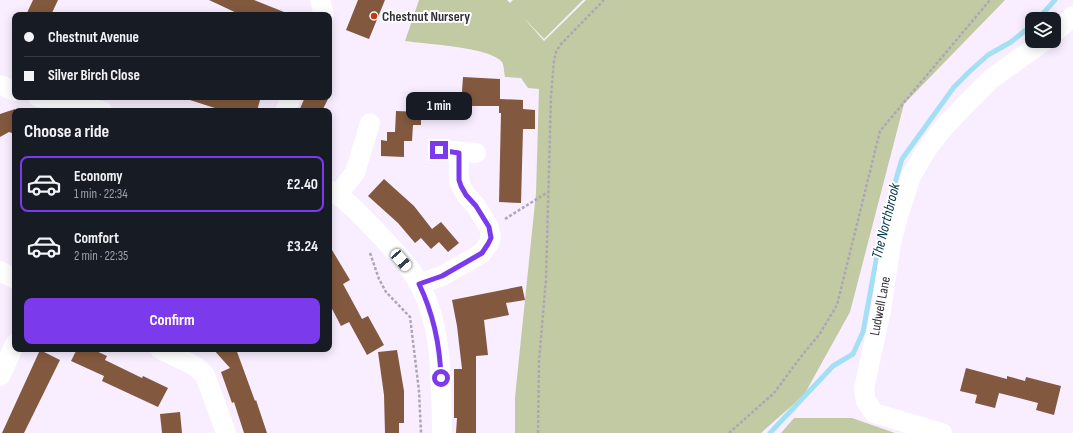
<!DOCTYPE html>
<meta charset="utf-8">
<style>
:root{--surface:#171b24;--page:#242831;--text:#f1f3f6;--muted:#9ea1a6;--line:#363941;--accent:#7c3aed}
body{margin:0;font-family:"Sofia Sans Condensed",sans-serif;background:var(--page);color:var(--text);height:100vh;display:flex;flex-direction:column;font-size:15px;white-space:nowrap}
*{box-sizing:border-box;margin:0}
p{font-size:13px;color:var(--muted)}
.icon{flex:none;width:22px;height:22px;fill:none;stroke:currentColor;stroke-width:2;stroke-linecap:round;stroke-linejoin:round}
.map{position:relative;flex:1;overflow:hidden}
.panel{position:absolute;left:12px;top:108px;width:320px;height:244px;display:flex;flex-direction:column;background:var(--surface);border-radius:8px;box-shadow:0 2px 10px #0003}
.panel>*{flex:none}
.hud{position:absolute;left:12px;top:12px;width:320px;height:88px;border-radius:8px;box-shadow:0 2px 10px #0003;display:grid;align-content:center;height:88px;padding:0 12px;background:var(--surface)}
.fabs{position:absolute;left:1025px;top:12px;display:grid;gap:8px}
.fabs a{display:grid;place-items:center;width:36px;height:36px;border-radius:8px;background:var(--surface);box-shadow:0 2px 10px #0003;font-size:20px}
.end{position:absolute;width:18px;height:18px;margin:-9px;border:5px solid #7c3aed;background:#fff;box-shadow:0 0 0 2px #fff}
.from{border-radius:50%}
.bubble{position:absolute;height:28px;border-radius:8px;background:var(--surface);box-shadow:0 2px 10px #0003;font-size:13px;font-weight:700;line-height:28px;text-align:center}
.car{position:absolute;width:12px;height:24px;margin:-12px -6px;border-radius:5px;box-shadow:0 0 3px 1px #0007;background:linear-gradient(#fff 24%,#345 0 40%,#fff 0 76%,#345 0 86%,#fff 0)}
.hud b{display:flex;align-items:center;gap:14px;height:38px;font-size:15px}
.hud b+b{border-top:1px solid var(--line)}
.hud i{width:10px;height:10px;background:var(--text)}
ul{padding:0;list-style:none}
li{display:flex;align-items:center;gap:12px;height:56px;margin:0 8px 6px;padding:0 4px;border:2px solid transparent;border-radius:8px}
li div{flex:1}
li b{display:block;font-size:15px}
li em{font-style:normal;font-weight:700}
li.on{border-color:var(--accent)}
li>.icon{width:36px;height:36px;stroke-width:1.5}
h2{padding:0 12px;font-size:18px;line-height:48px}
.action{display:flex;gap:8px;margin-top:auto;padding:8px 12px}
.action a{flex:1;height:46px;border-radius:8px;background:var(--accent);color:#fff;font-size:16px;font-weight:700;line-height:46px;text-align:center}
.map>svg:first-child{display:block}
.green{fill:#c2caa4}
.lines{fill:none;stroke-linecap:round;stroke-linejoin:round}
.stream{stroke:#a3e0f5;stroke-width:5}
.building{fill:#82593e}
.path{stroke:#aea6b4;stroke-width:2.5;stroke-dasharray:3 2;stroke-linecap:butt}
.minor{stroke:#fff;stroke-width:20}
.route{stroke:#7c3aed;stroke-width:5}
.poi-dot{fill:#c23913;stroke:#fff;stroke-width:1.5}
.labels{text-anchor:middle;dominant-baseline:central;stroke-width:4;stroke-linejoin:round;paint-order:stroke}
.poi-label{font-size:14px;font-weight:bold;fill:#342f37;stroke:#fff;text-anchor:start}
.street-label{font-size:14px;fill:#342f37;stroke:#fff}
.water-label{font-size:15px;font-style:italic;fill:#003846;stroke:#fff}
</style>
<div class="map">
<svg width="1073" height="433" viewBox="0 0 1073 433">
<rect width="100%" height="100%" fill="#f8eeff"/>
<g class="green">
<path d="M419,0H507L510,3L513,0H583L544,39L523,17L544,41L586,0H1005L904,104L850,312L804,395L761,433H515V397L536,193L539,89L528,88L521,78L505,77C504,72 504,65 502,62C490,47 425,44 405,41Z"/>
<path d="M794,418H852L895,433H781Z"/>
</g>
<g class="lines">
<g class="stream">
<path d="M1038,19L1055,0"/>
<path d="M770,433L833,366L853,354L863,332L883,223L902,159L954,87L969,72L988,55L1011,42L1032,25"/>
</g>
</g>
<g class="building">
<path d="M33,0H58L51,15H26Z"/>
<path d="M209,0H254L289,14L241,15Z"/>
<path d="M358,0H385L369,39L346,30Z"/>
<path d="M463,77L500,79V99L523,100V109L535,110V129H523L521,203L499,202L501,113H499V106H461Z"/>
<path d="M421,96L461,97V120L421,119V125H413L412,141H404V157L381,156V140L387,141V132H395L396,111L421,112Z"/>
<path d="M190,97H251L260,100L257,111H224L190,100Z"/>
<path d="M305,97H329L322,111H299Z"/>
<path d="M15,109V134L9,132L0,137V114Z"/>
<path d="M384,179L414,206L432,229L441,222L459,243L448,252L439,242L431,249L421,238L415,243L398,223L368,196Z"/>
<path d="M329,245L350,280L343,284L362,319L368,316L384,345L367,355L349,322L341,326L329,303Z"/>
<path d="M522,286L525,300L506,303L509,315L484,320L488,355L476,356V433H456L457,418H454V369H462L457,326L452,300Z"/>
<path d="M77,349H92L107,356L105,360L142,378L143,376L168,388L158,407L102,381L104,376L71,361Z"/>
<path d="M213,349H236L255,401L256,400L267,433H244L234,402L232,403L221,372L230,368Z"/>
<path d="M40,350L60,360L24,433H2Z"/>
<path d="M397,350L404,391V423H399V433H385L384,395L378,352Z"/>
<path d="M966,368L1007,379V376L1025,381L1026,377L1061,386L1054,415L1036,410L1038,403L999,393L995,408L975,403L977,395L960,391Z"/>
<path d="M180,412L182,433H162L160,414Z"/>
</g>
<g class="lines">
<g class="path">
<path d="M505,219L548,192"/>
<path d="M370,253L379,279L386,292L410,317L419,391L421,433"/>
<path d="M538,433L539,361L546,279L551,96L554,61L556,52L560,45L604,0"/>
<path d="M729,433L774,393L803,354L819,335L837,305L880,131L990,0"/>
</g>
<g class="minor">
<path d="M320,0L324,15"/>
<path d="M1054,33L1073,16"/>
<path d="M0,85L15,91"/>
<path d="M38,97L102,111"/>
<path d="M285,111L291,97"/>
<path d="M439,150L476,153"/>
<path d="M329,190C348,200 362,217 377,232C388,244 400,256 409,268C444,315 441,378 442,433"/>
<path d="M337,195L355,173L370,123"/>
<path d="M0,271L15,279"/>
<path d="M419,284L442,276L482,253L489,243L491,238L489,227L476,206L466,195L461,186L459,180V153"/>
<path d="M160,349L195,366L205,375L226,433"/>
<path d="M0,376L15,344"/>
<path d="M942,433L874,413L866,401L864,389L881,310L891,243L898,216L911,176L927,149L944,127L968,102L991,79L1044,41"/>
</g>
</g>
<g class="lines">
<path class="route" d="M439,150L459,153V180L461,186L466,195L476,206L489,227L491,238L488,244L482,253L442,276L419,284C433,313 440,346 441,378"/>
</g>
<circle class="poi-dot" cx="374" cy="16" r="4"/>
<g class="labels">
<g class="poi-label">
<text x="382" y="16">Chestnut Nursery</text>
</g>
<g class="street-label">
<text transform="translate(880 306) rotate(-79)">Ludwell Lane</text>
</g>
<g class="water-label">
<text transform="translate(886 221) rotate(-76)">The Northbrook</text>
</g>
</g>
</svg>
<div class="fabs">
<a><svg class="icon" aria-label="layers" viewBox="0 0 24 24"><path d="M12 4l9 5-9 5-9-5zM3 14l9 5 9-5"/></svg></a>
</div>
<i class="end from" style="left:441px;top:378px"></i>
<i class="end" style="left:439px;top:150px"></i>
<div class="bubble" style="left:406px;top:92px;width:66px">1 min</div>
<i class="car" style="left:401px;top:260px;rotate:139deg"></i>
<div class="hud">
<b><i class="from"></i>Chestnut Avenue</b>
<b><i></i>Silver Birch Close</b>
</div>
<section class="panel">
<h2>Choose a ride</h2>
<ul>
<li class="on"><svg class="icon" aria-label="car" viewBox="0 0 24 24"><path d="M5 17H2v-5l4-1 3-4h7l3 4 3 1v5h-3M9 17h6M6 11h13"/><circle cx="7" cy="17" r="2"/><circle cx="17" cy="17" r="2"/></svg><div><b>Economy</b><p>1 min · 22:34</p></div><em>£2.40</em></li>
<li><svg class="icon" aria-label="car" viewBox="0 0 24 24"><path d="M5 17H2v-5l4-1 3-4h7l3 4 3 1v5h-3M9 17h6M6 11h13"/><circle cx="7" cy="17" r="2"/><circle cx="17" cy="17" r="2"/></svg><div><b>Comfort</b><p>2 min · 22:35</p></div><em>£3.24</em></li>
</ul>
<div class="action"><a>Confirm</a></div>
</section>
</div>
